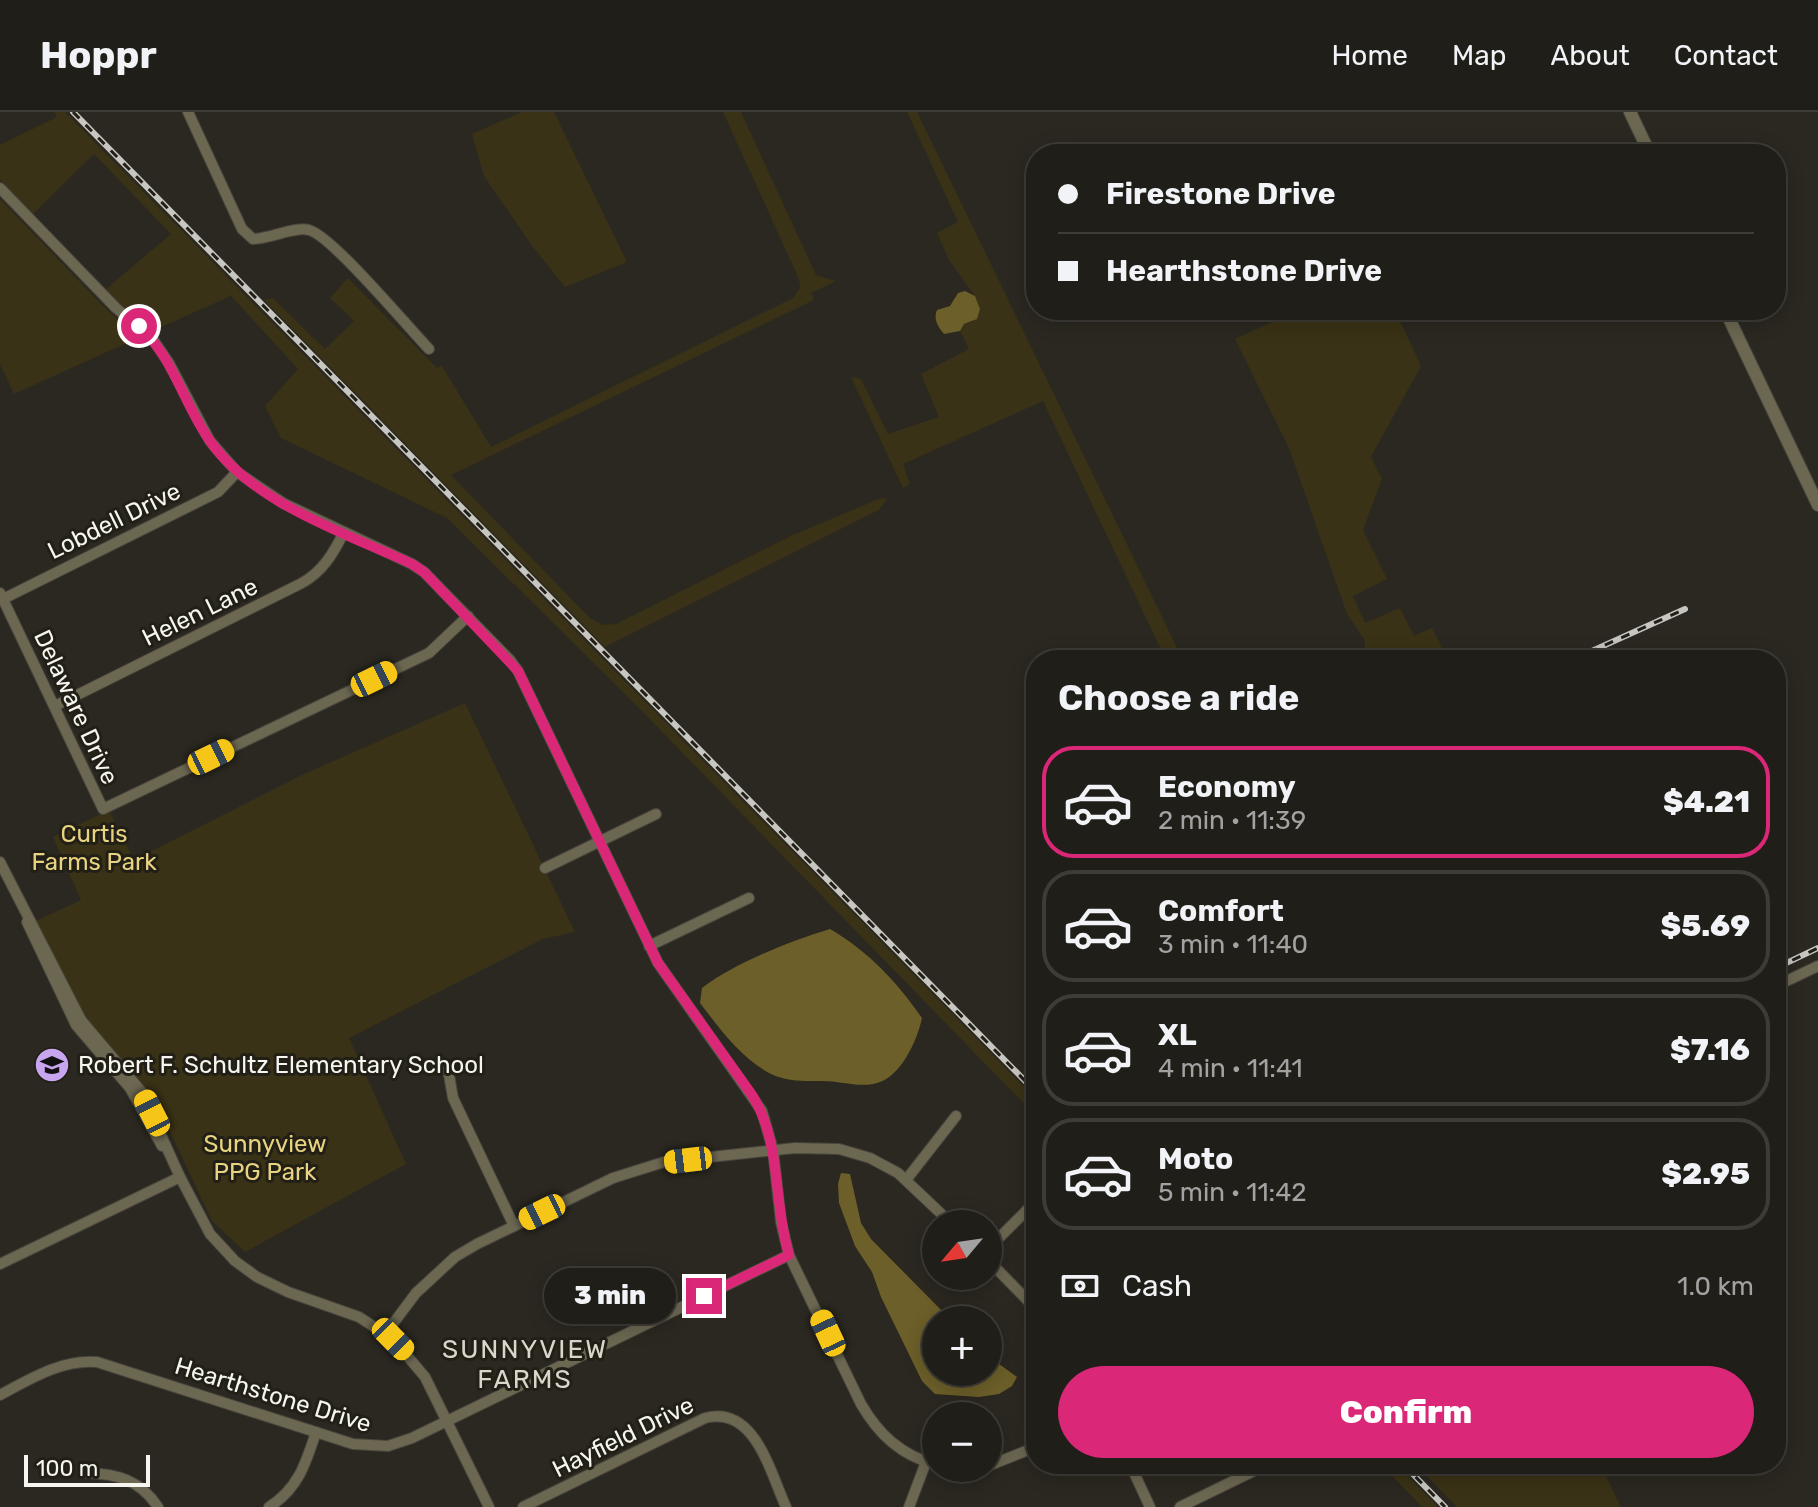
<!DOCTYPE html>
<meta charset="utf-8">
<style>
:root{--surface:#201e18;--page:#282721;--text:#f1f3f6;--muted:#a2a2a2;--line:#3d3c37;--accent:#db2777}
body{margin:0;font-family:Rubik,sans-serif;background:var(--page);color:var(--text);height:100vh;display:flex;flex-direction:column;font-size:30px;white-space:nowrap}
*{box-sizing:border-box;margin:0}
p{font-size:26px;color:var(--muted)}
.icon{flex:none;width:44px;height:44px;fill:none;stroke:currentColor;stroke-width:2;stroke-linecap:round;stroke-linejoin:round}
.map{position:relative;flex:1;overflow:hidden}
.side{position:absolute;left:1026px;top:538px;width:760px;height:824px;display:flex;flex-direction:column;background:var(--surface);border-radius:32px;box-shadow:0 4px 20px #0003,0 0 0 2px var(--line)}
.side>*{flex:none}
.top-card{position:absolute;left:1026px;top:32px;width:760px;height:176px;border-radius:32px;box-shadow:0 4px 20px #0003,0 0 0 2px var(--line);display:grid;align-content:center;height:176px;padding:0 32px;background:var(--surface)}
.needle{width:52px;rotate:241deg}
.controls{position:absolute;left:922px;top:1098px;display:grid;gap:16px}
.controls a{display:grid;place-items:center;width:80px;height:80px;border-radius:50%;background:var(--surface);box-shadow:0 4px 20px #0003,0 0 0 2px var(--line);font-size:40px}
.scale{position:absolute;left:24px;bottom:20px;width:126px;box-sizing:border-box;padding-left:8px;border:4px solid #f6f5ef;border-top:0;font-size:22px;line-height:28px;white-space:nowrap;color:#f6f5ef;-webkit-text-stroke:6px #211f16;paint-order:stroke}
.end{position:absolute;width:36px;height:36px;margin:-18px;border:10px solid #db2777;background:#fff;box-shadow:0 0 0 4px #fff}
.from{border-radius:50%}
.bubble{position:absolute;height:56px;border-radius:28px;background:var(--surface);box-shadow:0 4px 20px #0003,0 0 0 2px var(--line);font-size:26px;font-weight:800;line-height:56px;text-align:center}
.car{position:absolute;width:24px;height:48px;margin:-24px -12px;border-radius:10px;box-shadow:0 0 6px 2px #0007;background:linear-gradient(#f5c518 24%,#345 0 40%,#f5c518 0 76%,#345 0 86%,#f5c518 0)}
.top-card b{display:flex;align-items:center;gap:28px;height:76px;font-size:30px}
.top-card b+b{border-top:2px solid var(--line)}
.top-card i{width:20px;height:20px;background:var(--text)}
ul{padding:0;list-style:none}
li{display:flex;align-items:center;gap:24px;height:112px;margin:0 16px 12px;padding:0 16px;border:4px solid var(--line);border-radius:32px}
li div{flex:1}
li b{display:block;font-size:30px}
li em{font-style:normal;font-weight:800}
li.current{border-color:var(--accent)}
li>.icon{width:72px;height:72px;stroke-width:1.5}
h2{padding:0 32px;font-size:36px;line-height:96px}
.pay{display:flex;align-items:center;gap:20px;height:88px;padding:0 32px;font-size:30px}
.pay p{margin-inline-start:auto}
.action{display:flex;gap:16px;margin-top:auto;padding:16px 32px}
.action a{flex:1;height:92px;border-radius:48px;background:var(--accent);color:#fff;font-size:32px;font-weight:800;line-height:92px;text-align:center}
header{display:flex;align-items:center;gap:48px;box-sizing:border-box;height:112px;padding:0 40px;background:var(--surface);border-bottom:2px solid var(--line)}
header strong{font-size:38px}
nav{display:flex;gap:44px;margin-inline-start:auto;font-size:28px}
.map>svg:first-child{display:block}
.green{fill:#3a3216}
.water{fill:#6c5f29}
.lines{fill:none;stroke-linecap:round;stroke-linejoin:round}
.minor-casing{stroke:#47453d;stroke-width:12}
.tertiary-casing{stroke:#47453d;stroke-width:14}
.minor{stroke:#6c6751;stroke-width:10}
.tertiary{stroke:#6c6751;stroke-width:12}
.rail-casing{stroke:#c8c6c0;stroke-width:6}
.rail{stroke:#211f16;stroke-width:3;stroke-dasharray:9;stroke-linecap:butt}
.route{stroke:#db2777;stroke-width:10}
.labels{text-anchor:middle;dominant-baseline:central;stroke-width:6;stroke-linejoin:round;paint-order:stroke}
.street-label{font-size:24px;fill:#f6f5ef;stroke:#211f16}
.park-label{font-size:24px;fill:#e8d381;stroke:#211f16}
.poi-label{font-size:24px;fill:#f6f5ef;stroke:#211f16;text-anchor:start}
.neighbourhood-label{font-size:26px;letter-spacing:2px;fill:#d9d6cb;stroke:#211f16}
</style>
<header>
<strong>Hoppr</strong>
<nav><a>Home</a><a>Map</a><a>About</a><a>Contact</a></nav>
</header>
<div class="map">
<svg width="1818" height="1395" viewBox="0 0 1818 1395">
<rect width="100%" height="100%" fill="#2a2820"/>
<g class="green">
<path d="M54,0H65L1036,987V1004L635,592L447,406L281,326L265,294L298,257L231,184L152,219L105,178L171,122L94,42L32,103L0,68V33L57,5Z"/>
<path d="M522,0H554L627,150L565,175L533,135L484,64L472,22Z"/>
<path d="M723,0H741L816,163L836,169L811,181L814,188L451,363L590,506L603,513L616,512L793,423L881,386L887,387L879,398L605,535L264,188L273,186L325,237L354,209L330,186L348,166L437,256L442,254L491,335L793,186L800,176L799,167Z"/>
<path d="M907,0H917L1183,548H1166L1043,289L903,352L910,372L903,376L851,265L861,267L888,322L939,305L921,262L969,237L960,219L964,212L972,210L980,197L975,184L949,148L937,121L958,110Z"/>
<path d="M0,87L108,199L140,225L14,282L0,252Z"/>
<path d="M1298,198H1395L1421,254L1371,345L1382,367L1363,418L1387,467L1353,484L1365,511L1400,496L1414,524L1432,516L1447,545L1414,544L1361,548L1366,540L1364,527L1347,502L1289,336L1235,227Z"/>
<path d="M465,591L575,820L543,827L349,926L406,1052L245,1140L212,1109L163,1005L159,1007L86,910L36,809L81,788L53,725L109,698L134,748L302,663Z"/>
<path d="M1381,1352H1396L1438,1395H1422Z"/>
<path d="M1415,1352H1600L1621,1395H1457Z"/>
</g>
<g class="water">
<path d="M965,179L975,184L980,197L977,207L964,212L960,219L944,222C938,215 933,207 937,198L950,194L958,181Z"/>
<path d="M830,817C868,839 897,870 922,906C917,929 900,968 873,972C857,975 839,969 823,969C804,969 786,970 769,961C739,944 720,917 700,891L702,876C735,851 790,829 830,817Z"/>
<path d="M841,1061L850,1062L861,1111L871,1127L951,1208H936V1260H988V1244L1017,1265L1012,1274L999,1282L979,1285L935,1282L922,1269L881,1185L872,1160L855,1134L839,1091L838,1072Z"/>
</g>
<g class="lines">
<g class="minor-casing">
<g id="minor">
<path d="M188,0L242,117L253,127C269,127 296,114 309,118C332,124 407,214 429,237"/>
<path d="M0,76L116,196L152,226L169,251L210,329L237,360L283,391L412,452L424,460L510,548L518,559L658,851L762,999L773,1038L781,1110L789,1143L861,1292C879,1323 901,1343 936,1353"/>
<path d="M0,481L103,697L429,541L468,504"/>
<path d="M3,487L218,380L237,360"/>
<path d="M55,594L302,471C323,459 333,442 344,420"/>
<path d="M0,750L81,908L141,979L180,1065L210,1122L235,1149L257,1165L288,1180L359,1205L393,1227L425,1265L489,1395"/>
<path d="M545,756L656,702"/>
<path d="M27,810L76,913L130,976L162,1034"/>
<path d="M649,834L749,786"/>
<path d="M1776,874L1818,854"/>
<path d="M448,957L453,986L514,1114"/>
<path d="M906,1068L956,1004"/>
<path d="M988,1137L1036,1089"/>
<path d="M988,1148L1036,1197"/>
<path d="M0,1152L180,1065"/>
<path d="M386,1221L416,1181L455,1145L477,1132L613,1066L664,1050L795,1036L839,1037L870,1046L898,1061L952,1112"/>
<path d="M0,1283C30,1267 62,1247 97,1250L353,1332L388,1334L412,1326L789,1143"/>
<path d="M1130,1352L1150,1395"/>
<path d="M988,1354L1036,1335"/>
<path d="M950,1356H977"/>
<path d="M87,1361C118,1362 140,1368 158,1395"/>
<path d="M269,1395C298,1377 306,1351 316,1320"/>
<path d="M523,1395L705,1306C755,1293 770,1360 786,1395"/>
<path d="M909,1395L926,1350"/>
<path d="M1180,1395L1268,1352"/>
</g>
</g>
<g class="tertiary-casing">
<g id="tertiary">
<path d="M1630,0L1650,42"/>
<path d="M1725,198L1818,393"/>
</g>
</g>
<use href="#minor" class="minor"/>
<use href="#tertiary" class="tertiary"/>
<g class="rail-casing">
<g id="rail">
<path d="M73,0L1036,980"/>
<path d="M1395,548L1402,546L1434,548"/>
<path d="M1572,548L1685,497"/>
<path d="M1776,856L1818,836"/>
<path d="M1776,899L1778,898"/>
<path d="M1403,1352L1445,1395"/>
</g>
</g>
<use href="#rail" class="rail"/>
</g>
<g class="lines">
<path class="route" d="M139,214C174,246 183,291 210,329C253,391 345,421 412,452L424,460L518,559L658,851L752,983C782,1031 773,1090 789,1143L704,1184"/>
</g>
<defs>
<g id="school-disc" transform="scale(1.8)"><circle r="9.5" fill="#c8a6ef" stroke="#211f16"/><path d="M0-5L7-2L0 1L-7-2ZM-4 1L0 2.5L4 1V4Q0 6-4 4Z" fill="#111"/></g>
</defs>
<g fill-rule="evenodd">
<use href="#school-disc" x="52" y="953"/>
</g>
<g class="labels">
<g class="street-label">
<text transform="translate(114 409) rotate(-26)">Lobdell Drive</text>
<text transform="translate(200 500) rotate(-26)">Helen Lane</text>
<text transform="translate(76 595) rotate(65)">Delaware Drive</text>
<text transform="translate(273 1283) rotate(17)">Hearthstone Drive</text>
<text transform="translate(623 1325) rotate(-26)">Hayfield Drive</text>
</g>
<g class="park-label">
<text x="94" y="722">Curtis<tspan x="94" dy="28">Farms Park</tspan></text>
<text x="265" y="1032">Sunnyview<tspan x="265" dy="28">PPG Park</tspan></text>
</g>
<g class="poi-label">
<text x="78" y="953">Robert F. Schultz Elementary School</text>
</g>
<g class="neighbourhood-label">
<text x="525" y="1237">SUNNYVIEW<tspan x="525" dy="30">FARMS</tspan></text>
</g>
</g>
</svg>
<div class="controls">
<a><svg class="needle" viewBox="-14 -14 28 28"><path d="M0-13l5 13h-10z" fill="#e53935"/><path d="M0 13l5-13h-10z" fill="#a2a2a2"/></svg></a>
<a>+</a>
<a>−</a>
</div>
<div class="scale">100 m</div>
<i class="end from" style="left:139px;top:214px"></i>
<i class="end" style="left:704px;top:1184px"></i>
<div class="bubble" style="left:544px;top:1156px;width:132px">3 min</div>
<i class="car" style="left:374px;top:567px;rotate:64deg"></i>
<i class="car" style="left:211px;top:645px;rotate:64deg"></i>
<i class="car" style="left:152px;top:1001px;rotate:333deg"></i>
<i class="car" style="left:688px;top:1048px;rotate:263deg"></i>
<i class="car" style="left:542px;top:1100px;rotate:244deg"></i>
<i class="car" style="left:828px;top:1221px;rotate:335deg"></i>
<i class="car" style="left:393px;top:1227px;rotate:135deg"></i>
<div class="top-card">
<b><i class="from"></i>Firestone Drive</b>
<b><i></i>Hearthstone Drive</b>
</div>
<section class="side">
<h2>Choose a ride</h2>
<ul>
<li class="current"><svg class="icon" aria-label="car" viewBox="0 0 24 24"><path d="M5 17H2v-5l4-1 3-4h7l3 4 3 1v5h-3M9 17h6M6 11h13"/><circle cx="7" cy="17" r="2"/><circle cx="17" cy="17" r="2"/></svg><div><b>Economy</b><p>2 min · 11:39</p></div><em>$4.21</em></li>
<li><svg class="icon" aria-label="car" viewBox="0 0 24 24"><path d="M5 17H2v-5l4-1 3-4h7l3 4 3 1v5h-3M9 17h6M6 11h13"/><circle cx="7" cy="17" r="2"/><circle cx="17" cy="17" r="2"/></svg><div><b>Comfort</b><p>3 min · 11:40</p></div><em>$5.69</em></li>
<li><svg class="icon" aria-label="car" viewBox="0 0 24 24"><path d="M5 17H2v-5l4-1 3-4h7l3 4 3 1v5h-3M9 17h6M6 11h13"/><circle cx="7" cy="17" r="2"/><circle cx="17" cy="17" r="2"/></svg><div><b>XL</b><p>4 min · 11:41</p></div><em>$7.16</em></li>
<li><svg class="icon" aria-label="car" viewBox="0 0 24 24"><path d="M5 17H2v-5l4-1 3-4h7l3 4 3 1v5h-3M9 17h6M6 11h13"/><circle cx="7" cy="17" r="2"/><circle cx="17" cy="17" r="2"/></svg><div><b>Moto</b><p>5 min · 11:42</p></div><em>$2.95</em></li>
</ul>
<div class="pay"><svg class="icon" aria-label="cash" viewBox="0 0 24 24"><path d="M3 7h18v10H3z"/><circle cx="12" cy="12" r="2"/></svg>Cash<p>1.0 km</p></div>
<div class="action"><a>Confirm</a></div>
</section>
</div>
